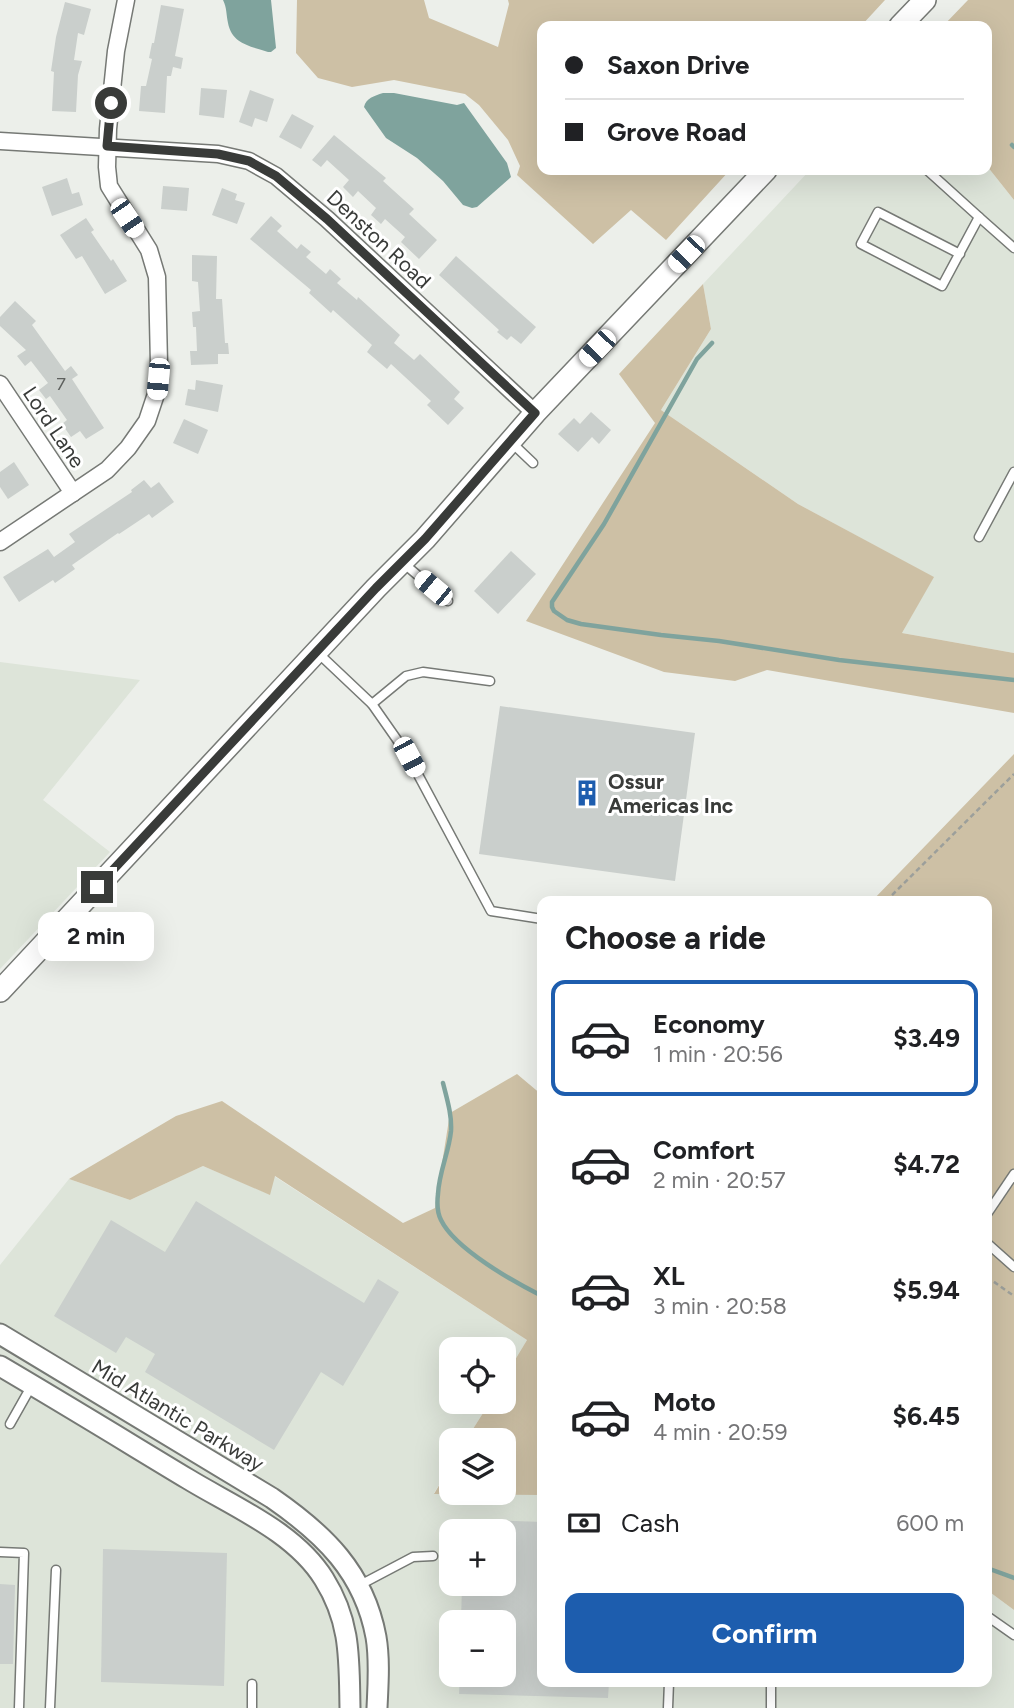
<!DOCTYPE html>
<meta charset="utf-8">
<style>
:root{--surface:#fff;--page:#f2f2f2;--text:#202124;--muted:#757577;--line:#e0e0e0;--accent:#1d5dae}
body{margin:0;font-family:Figtree,sans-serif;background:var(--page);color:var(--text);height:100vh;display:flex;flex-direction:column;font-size:26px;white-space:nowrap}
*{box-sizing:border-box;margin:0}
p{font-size:23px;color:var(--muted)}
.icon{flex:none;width:38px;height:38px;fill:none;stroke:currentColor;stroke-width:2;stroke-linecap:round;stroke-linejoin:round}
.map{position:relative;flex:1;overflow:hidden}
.panel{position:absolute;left:537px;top:896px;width:455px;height:791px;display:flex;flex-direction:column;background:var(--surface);border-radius:14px;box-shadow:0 7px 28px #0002}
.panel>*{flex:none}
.banner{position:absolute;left:537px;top:21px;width:455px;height:154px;border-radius:14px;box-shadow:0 7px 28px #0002;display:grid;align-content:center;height:154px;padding:0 28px;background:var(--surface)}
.buttons{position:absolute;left:439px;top:1337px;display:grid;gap:14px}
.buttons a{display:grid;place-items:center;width:77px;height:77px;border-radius:14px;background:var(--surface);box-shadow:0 7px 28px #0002;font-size:35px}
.end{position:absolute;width:32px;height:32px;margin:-16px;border:9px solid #393b39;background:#fff;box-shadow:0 0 0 4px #fff}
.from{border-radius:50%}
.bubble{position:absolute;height:49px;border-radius:14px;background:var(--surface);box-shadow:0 7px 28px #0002;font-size:23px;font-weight:700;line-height:49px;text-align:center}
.car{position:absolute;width:21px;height:42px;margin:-21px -10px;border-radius:9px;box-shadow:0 0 5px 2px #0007;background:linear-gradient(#fff 24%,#345 0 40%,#fff 0 76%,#345 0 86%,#fff 0)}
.banner b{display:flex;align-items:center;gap:24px;height:66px;font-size:26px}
.banner b+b{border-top:2px solid var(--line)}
.banner i{width:18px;height:18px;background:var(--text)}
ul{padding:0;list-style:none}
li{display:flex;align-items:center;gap:21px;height:116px;margin:0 14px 10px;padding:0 14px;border:4px solid transparent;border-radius:14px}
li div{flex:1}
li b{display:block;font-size:26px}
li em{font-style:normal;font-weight:700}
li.active{border-color:var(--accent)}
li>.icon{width:63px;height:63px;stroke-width:1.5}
h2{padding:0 28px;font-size:32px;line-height:84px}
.pay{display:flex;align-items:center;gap:18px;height:77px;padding:0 28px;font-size:26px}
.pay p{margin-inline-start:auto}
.cta{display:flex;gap:14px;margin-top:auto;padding:14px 28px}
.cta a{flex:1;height:80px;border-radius:14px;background:var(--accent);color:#fff;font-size:28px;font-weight:700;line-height:80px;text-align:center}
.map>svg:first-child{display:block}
.built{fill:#dde4d9;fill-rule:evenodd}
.green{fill:#cdc0a5}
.water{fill:#7fa39d}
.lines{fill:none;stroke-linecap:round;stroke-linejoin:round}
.stream{stroke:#7fa39d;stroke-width:4.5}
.building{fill:#cacfcc}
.service-casing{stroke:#767975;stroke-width:11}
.minor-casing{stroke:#767975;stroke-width:19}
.tertiary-casing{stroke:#767975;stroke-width:23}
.secondary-casing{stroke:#767975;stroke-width:24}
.path{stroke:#9c9f9b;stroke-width:2.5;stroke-dasharray:5 3.5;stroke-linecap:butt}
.service{stroke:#fff;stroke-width:8}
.minor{stroke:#fff;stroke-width:16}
.tertiary{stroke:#fff;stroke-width:19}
.secondary{stroke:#fff;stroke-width:21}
.route{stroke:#393b39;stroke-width:9}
.labels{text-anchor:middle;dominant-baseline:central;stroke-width:6;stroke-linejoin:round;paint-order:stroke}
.number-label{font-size:18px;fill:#5d605e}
.street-label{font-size:21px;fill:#393b39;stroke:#fff}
.poi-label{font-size:21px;font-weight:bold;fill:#393b39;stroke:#fff;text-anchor:start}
</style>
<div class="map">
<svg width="1014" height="1708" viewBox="0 0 1014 1708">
<rect width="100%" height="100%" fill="#ecefea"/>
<g class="built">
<path d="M987,166L1014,200V653L902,633L933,577L798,504L661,410L711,329L703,284L810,170H987Z"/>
<path d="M0,662L140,680L43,800L110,852L0,969Z"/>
<path d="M203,1166L269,1194L274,1176L527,1340L504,1378V1349H452V1402H490L466,1440H452L451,1465L434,1493L542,1495V1682H987V1590L1014,1610V1708H0V1265L69,1179L130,1200ZM452,1531H504V1584H452ZM452,1622H504V1675H452Z"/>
</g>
<g class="green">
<path d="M297,0H424L429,18L498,47L509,4L508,0H885L861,26H542V170H730L666,240L631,210L593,244L517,175L520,166L508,140L479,105L465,94L394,80L352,87L318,78L296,53Z"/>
<path d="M968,0H1014V200L987,166V26H943Z"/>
<path d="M703,284L711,329L661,410L798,504L934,577L902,633L1014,653V713L767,670L735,681L664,672L526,621L655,423L619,374Z"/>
<path d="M1014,754V1610L987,1590V901H872Z"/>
<path d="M517,1074L542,1095V1495L434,1494L451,1465L452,1493H504V1440H466L490,1402H504V1378L527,1340L275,1176L270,1195L203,1166L130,1200L69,1179L176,1116L222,1101L403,1223L435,1208L450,1113Z"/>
</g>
<g class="water">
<path d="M223,0H271L276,48L271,52H268C250,46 232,44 228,23C226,14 227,8 223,0Z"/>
<path d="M383,93H394L457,105L464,103L507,163L511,177L477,207L472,208L463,205L443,181L417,158L386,138L364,107C366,98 374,96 383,93Z"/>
</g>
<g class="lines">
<g class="stream">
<path d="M1012,145L1014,147"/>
<path d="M712,343L697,359L604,524L552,602V607L554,611L567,620L581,624L661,635L719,641L839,660L1014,680"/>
<path d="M443,1083C447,1099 452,1115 451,1131C449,1152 439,1172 438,1194C437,1202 437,1212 441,1220C455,1249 514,1282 542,1296"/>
<path d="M987,1568L1014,1578"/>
</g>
</g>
<g class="building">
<path d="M65,2L91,9L84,35L78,33L74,60L82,61L78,75L76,112L52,111L54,72L51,71L56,37Z"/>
<path d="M161,5L184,9L175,56L183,58L181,69L173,67L171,76H167L165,113L139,111L141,86H146L152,59L149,58L152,43H154Z"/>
<path d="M201,88L227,90L224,118L199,115Z"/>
<path d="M250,90L274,99L267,122L255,118L252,127L239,122Z"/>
<path d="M292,114L314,126L301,149L279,137Z"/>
<path d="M334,135L386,178L383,181L414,209L409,214L437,240L419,259L401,242L405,237L385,219L381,224L371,215L376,208L358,191L353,197L343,187L349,180L327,160L321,167L312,160Z"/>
<path d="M67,178L72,194L79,192L83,205L52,216L42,187Z"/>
<path d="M163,186L189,188L187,211L161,209Z"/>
<path d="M222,188L237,194L235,200L245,203L237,224L212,215Z"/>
<path d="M271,216L282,226L277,231L297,249L301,244L311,252L306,257L326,274L330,269L341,279L337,283L357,300L358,297L400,335L394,343L414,360L420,354L460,392L454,399L464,408L448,425L427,405L431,401L391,364L387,369L367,352L372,345L333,310L331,313L309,293L311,290L250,239Z"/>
<path d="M86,218L94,230L91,232L111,261L113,259L127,281L105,294L82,256L76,259L60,235Z"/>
<path d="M192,255L217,256L216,299H222L225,343H228L229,354H218V364L191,365L190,351H197L196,327H193L192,312L200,311L198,282L192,281Z"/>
<path d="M456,256L536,327L521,344L511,336L507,340L497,332L499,330L439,275Z"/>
<path d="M15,301L36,321L32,325L65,371L71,366L78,375L72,379L104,428L86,439L80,431L71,437L62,424L67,420L50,396L46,399L39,390L48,383L31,361L25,366L17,356L26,350L0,326V317Z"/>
<path d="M196,380L223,385L218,412L185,405L188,389L195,390Z"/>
<path d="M591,412L611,430L599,444L592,437L578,452L558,434L574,418L580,424Z"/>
<path d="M184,419L208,430L198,454L173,443Z"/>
<path d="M14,462L29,485L8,499L0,487V472Z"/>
<path d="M144,480L151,488L159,482L174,502L152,518L149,514L119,534L118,533L72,565L75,569L55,583L53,580L19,602L3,577L48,549L54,557L75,542L69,534L132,492L131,490Z"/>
<path d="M511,551L536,574L498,614L474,591Z"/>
<path d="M500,706L695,733L675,881L479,854Z"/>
<path d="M196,1201L364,1303L378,1279L399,1292L343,1386L321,1372L274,1450L145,1372L155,1354L126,1337L116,1353L54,1316L111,1220L165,1252Z"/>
<path d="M463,1519L542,1522V1682H609L608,1698L459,1694L460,1675H504V1622H461L462,1584H504V1531H463Z"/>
<path d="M103,1549L227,1553L224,1686L101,1682Z"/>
<path d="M0,1584L15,1585L13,1664H0Z"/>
</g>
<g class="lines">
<g class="service-casing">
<g id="service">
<path d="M927,170L979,217L942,286L861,244L878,212L960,254"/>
<path d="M979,217L1014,248"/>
<path d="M512,443L533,463"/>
<path d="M979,537L1014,472"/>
<path d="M402,562L448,601"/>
<path d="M317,652L372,704L407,754L491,911L542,919"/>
<path d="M372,704L406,676L423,672L490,681"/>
<path d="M987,1214L1014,1174"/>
<path d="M987,1243L1014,1267"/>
<path d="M10,1424L32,1385"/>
<path d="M0,1552L24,1553L19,1708"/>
<path d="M358,1586L413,1557L433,1556"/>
<path d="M987,1616L1014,1635"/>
<path d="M50,1708L56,1570"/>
<path d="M252,1708V1684"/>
<path d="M668,1708L669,1682"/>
<path d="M771,1708V1682"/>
</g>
</g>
<g class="minor-casing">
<g id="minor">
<path d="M0,141L218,154L249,161L276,176L327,219L535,413"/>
<path d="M0,384L73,493"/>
<path d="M0,542L107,470L128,448L147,421L156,394L159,364L157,277L149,250L109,186L107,167L108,129L116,51L126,0"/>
</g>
</g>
<g class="tertiary-casing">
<g id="tertiary">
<path d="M0,1334L272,1498C324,1534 364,1572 376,1637C380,1660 378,1685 377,1708"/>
<path d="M0,1366C63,1403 125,1441 188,1479C234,1507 295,1532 324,1579C351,1622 349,1659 350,1708"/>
</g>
</g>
<g class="secondary-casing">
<g id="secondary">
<path d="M900,26L925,0"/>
<path d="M0,991L376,588L425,539L535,413L766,170"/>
</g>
</g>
<g class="path">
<path d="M886,901L1014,774"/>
<path d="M987,1277L1014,1296"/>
</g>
<use href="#service" class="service"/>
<use href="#minor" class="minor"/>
<use href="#tertiary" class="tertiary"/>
<use href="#secondary" class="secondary"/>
</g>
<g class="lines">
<path class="route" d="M97,887L376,588L425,539L535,413L327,219L276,176L249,161L218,154L107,146L111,103"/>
</g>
<defs>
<g id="building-bare" transform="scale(2.1)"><path d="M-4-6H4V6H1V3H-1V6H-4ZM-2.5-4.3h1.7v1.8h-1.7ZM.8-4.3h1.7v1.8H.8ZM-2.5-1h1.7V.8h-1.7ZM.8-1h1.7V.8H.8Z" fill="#1d5dae" stroke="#fff" stroke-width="2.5" paint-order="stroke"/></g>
</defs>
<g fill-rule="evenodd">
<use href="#building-bare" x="587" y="793"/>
</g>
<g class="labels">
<g class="number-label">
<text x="61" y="384">7</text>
</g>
<g class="street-label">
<text transform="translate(379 239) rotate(43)">Denston Road</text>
<text transform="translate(54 427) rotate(56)">Lord Lane</text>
<text transform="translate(178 1415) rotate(31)">Mid Atlantic Parkway</text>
</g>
<g class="poi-label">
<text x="608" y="781">Ossur<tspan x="608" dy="24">Americas Inc</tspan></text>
</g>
</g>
</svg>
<div class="buttons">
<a><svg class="icon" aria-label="locate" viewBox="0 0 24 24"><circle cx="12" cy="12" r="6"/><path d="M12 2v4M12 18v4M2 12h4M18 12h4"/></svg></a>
<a><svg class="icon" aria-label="layers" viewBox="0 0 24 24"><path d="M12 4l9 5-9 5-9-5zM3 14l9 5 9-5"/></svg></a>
<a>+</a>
<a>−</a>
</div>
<i class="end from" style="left:111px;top:103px"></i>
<i class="end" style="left:97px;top:887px"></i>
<div class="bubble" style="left:38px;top:912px;width:116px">2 min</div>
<i class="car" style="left:127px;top:218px;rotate:146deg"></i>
<i class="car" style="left:686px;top:254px;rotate:224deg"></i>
<i class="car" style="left:597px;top:348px;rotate:224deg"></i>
<i class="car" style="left:158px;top:379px;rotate:185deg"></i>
<i class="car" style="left:433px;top:588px;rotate:310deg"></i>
<i class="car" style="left:409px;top:757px;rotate:152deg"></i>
<div class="banner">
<b><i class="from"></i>Saxon Drive</b>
<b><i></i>Grove Road</b>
</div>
<section class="panel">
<h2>Choose a ride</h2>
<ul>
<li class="active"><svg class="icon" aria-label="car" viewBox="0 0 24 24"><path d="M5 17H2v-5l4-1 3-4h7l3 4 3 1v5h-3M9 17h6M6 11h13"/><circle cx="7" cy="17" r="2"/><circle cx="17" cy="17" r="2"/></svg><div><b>Economy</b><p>1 min · 20:56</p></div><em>$3.49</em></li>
<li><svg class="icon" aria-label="car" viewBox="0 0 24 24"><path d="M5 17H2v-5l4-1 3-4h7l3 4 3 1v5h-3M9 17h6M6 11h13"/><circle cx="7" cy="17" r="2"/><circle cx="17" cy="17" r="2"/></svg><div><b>Comfort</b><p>2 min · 20:57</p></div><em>$4.72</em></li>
<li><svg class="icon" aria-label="car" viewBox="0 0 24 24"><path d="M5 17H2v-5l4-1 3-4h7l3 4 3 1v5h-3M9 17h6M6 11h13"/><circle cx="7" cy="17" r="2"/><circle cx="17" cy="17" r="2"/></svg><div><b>XL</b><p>3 min · 20:58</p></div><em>$5.94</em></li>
<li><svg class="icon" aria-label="car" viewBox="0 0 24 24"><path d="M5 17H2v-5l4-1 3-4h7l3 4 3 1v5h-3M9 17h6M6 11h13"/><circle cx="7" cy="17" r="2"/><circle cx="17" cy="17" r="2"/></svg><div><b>Moto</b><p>4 min · 20:59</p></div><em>$6.45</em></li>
</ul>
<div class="pay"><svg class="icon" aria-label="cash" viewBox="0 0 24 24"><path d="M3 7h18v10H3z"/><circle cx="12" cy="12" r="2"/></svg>Cash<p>600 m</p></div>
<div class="cta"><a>Confirm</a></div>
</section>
</div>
